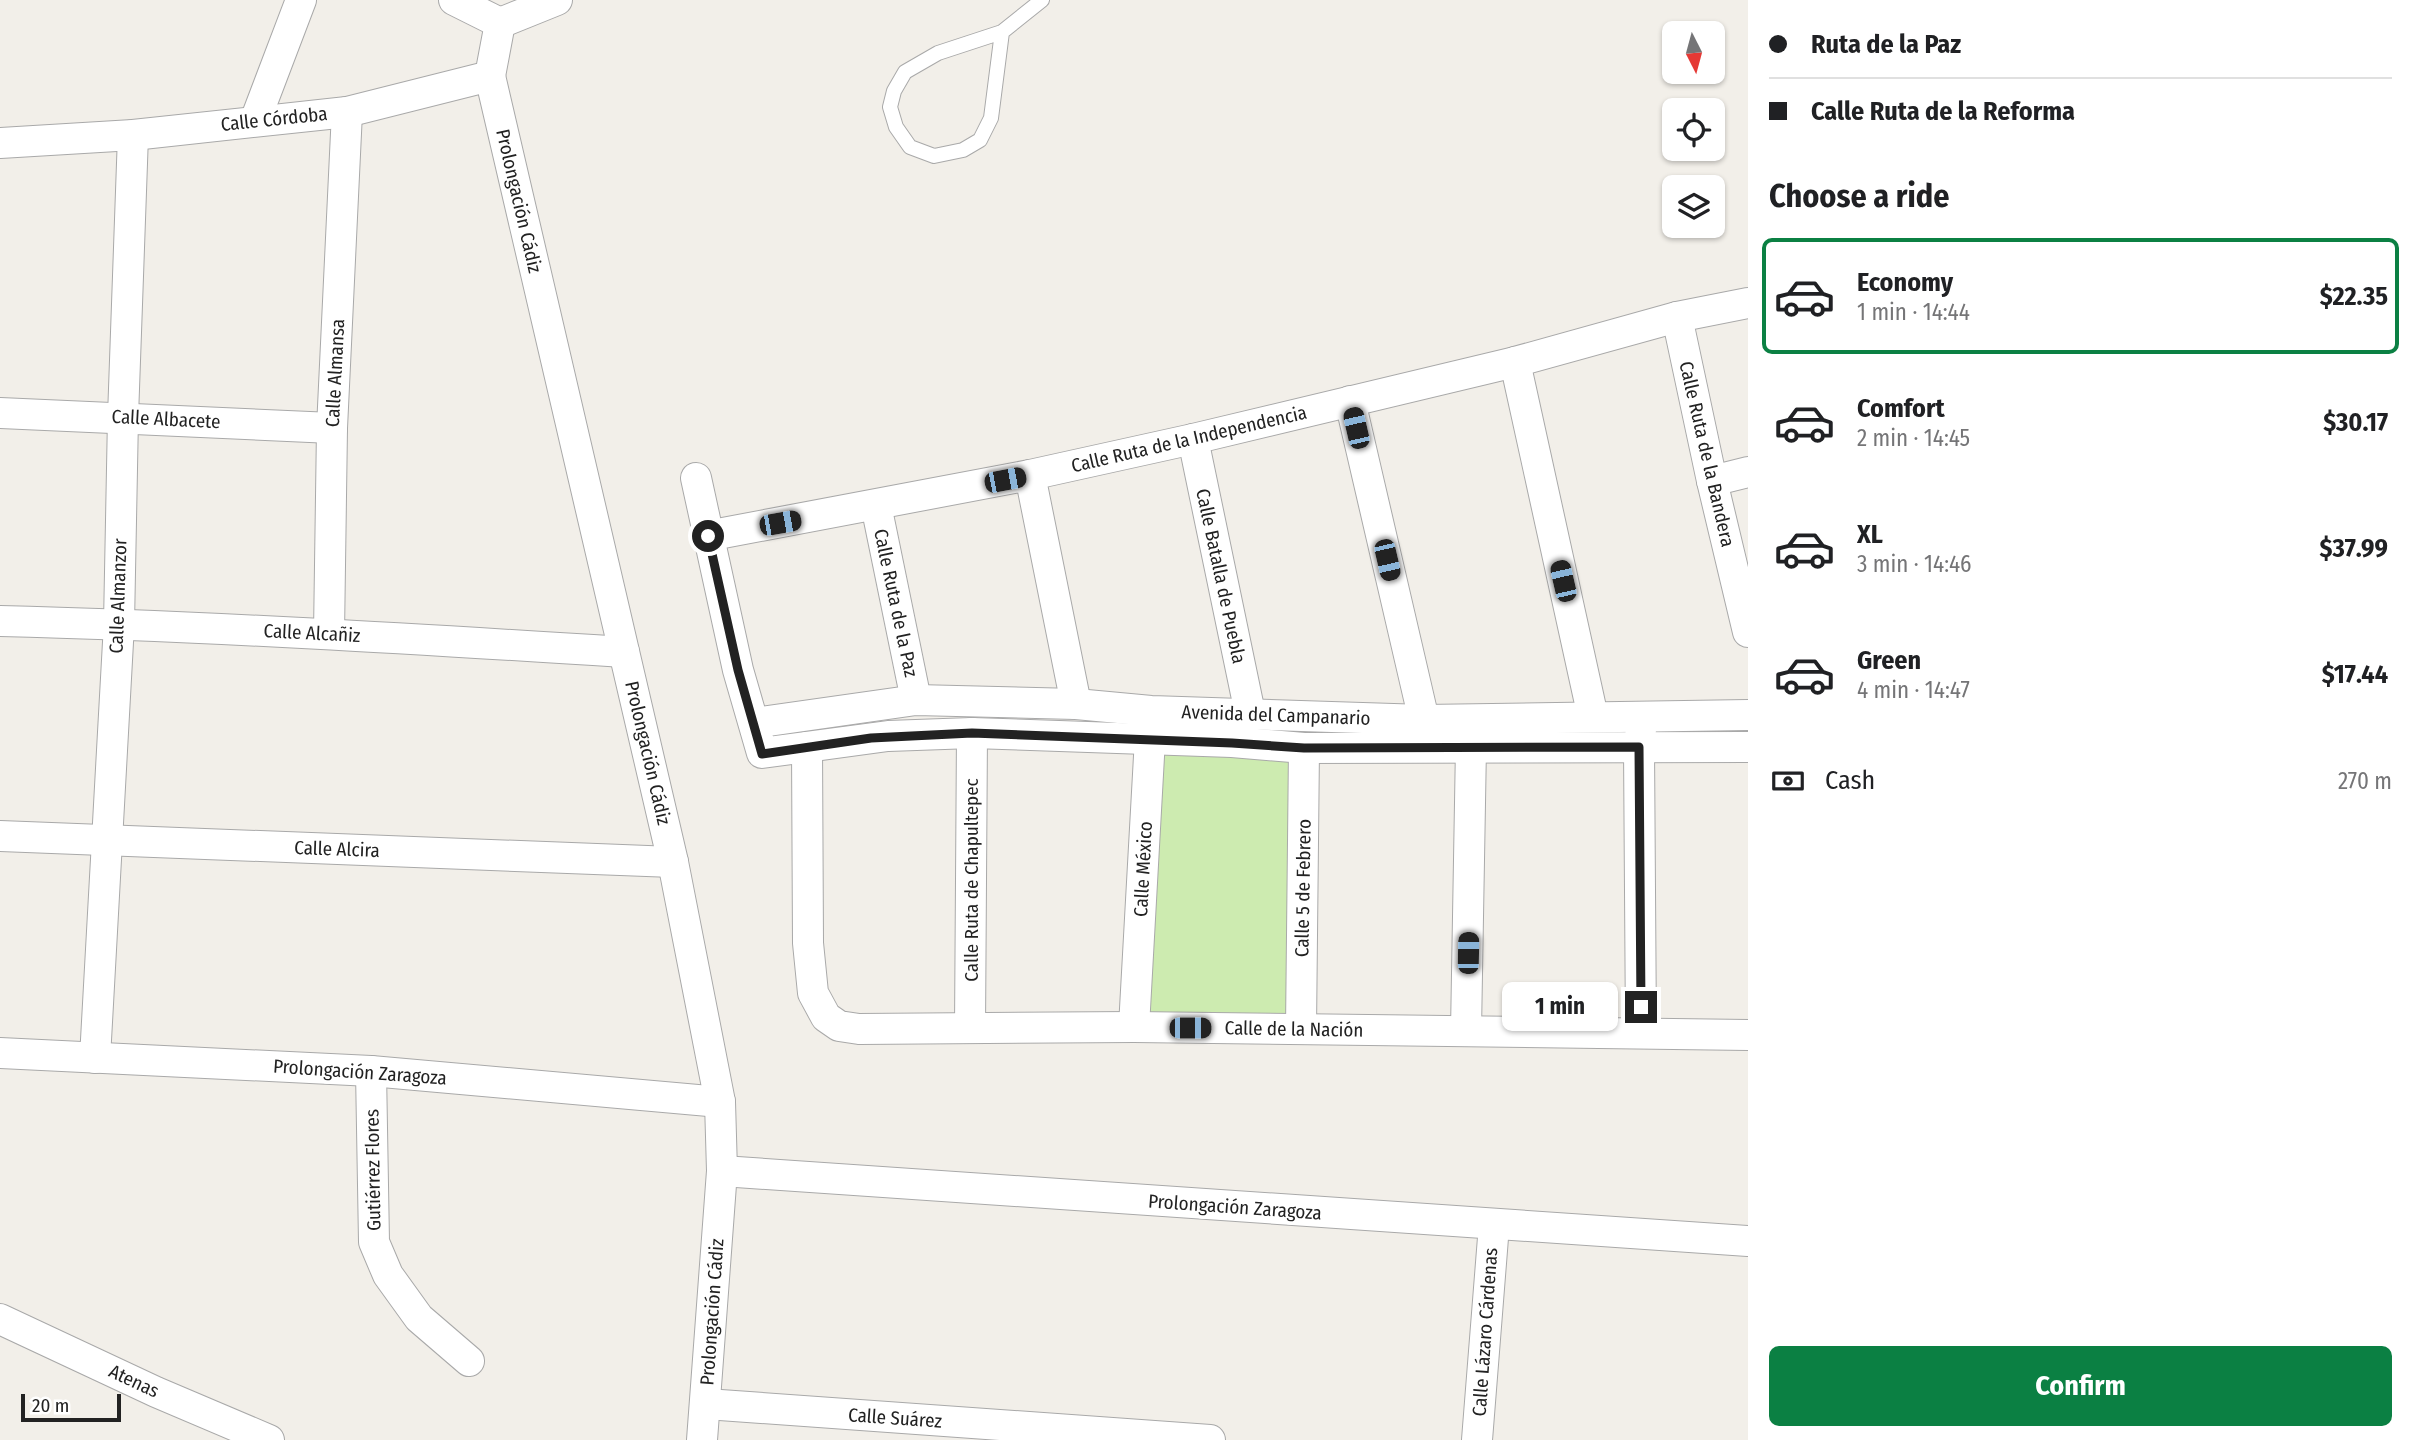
<!DOCTYPE html>
<meta charset="utf-8">
<style>
:root{--surface:#fff;--page:#f2f2f2;--text:#202124;--muted:#757577;--line:#e0e0e0;--accent:#0b8043}
body{margin:0;font-family:"Fira Sans Condensed",sans-serif;background:var(--page);color:var(--text);height:100vh;display:flex;flex-direction:column;font-size:26px;white-space:nowrap}
*{box-sizing:border-box;margin:0}
p{font-size:23px;color:var(--muted)}
.icon{flex:none;width:38px;height:38px;fill:none;stroke:currentColor;stroke-width:2;stroke-linecap:round;stroke-linejoin:round}
.map{position:relative;flex:1;overflow:hidden}
.drawer{display:flex;flex-direction:column;background:var(--surface);width:665px}
.drawer>*{flex:none}
.top-card{display:grid;align-content:center;height:154px;padding:0 21px;background:var(--surface)}
.needle{width:46px;rotate:174deg}
.fabs{position:absolute;left:1662px;top:21px;display:grid;gap:14px}
.fabs a{display:grid;place-items:center;width:63px;height:63px;border-radius:10px;background:var(--surface);box-shadow:0 2px 5px #0004;font-size:35px}
.scale{position:absolute;left:21px;bottom:18px;width:100px;box-sizing:border-box;padding-left:7px;border:4px solid #222;border-top:0;font-size:19px;line-height:24px;white-space:nowrap;color:#222;-webkit-text-stroke:5px #fff;paint-order:stroke}
.end{position:absolute;width:32px;height:32px;margin:-16px;border:9px solid #222;background:#fff;box-shadow:0 0 0 4px #fff}
.from{border-radius:50%}
.bubble{position:absolute;height:49px;border-radius:10px;background:var(--surface);box-shadow:0 2px 5px #0004;font-size:23px;font-weight:700;line-height:49px;text-align:center}
.car{position:absolute;width:21px;height:42px;margin:-21px -10px;border-radius:9px;box-shadow:0 0 5px 2px #0007;background:linear-gradient(#222 24%,#8ab4d8 0 40%,#222 0 76%,#8ab4d8 0 86%,#222 0)}
.top-card b{display:flex;align-items:center;gap:24px;height:66px;font-size:26px}
.top-card b+b{border-top:2px solid var(--line)}
.top-card i{width:18px;height:18px;background:var(--text)}
ul{padding:0;list-style:none}
li{display:flex;align-items:center;gap:21px;height:116px;margin:0 14px 10px;padding:0 7px;border:4px solid transparent;border-radius:10px}
li div{flex:1}
li b{display:block;font-size:26px}
li em{font-style:normal;font-weight:700}
li.on{border-color:var(--accent)}
li>.icon{width:63px;height:63px;stroke-width:1.5}
h2{padding:0 21px;font-size:32px;line-height:84px}
.pay{display:flex;align-items:center;gap:18px;height:77px;padding:0 21px;font-size:26px}
.pay p{margin-inline-start:auto}
.cta{display:flex;gap:14px;margin-top:auto;padding:14px 21px}
.cta a{flex:1;height:80px;border-radius:10px;background:var(--accent);color:#fff;font-size:28px;font-weight:700;line-height:80px;text-align:center}
main{display:flex;flex:1;min-height:0}
.map>svg:first-child{display:block}
.grass{fill:#cdebb0}
.lines{fill:none;stroke-linecap:round;stroke-linejoin:round}
.service-casing{stroke:#a9a9a9;stroke-width:16}
.minor-casing{stroke:#a9a9a9;stroke-width:32}
.service{stroke:#fff;stroke-width:14}
.minor{stroke:#fff;stroke-width:30}
.route{stroke:#222;stroke-width:9}
.labels{text-anchor:middle;dominant-baseline:central;stroke-width:7;stroke-linejoin:round;paint-order:stroke}
.street-label{font-size:19px;fill:#222;stroke:#fff}
</style>
<main>
<div class="map">
<svg width="1748" height="1440" viewBox="0 0 1748 1440">
<rect width="100%" height="100%" fill="#f2efe9"/>
<path class="grass" d="M1150,739L1304,748L1301,1029L1134,1027Z"/>
<g class="lines">
<g class="service-casing">
<path id="service" d="M1002,32L938,53L905,72L894,91L890,107L896,127L910,147L934,156L963,150L980,140L991,118L1002,32L1042,0"/>
</g>
<g class="minor-casing">
<g id="minor">
<path d="M454,0L500,23"/>
<path d="M500,23L557,0"/>
<path d="M490,76L673,862L720,1102L722,1171L702,1440"/>
<path d="M255,121L301,0"/>
<path d="M0,143L133,135L347,112L490,76L500,23"/>
<path d="M1677,317L1712,481L1748,632"/>
<path d="M1515,362L1593,717"/>
<path d="M1350,401L1424,720"/>
<path d="M0,413L332,428"/>
<path d="M1193,439L1250,713"/>
<path d="M1030,475L1076,704"/>
<path d="M696,478L738,670L762,753L888,736L972,733L1232,742L1304,748L1748,747"/>
<path d="M1712,481L1748,472"/>
<path d="M876,505L916,700"/>
<path d="M707,536L1030,475L1193,439L1515,362L1677,317L1748,303"/>
<path d="M0,621C208,626 416,639 624,652"/>
<path d="M329,634L332,428L347,112"/>
<path d="M754,723L916,700L1076,704L1151,711L1424,720L1748,715"/>
<path d="M1641,729L1639,747L1641,1033"/>
<path d="M807,747L808,943L813,993L826,1017L839,1026L859,1029L1134,1027L1748,1035"/>
<path d="M0,836L673,862"/>
<path d="M1134,1027L1151,720"/>
<path d="M970,1028L972,733"/>
<path d="M1301,1029L1304,748"/>
<path d="M1466,1031L1471,746"/>
<path d="M0,1053L371,1071L720,1102"/>
<path d="M95,1058L119,624L123,417L133,135"/>
<path d="M371,1071L374,1242L388,1275L419,1318L469,1361"/>
<path d="M722,1171L1748,1241"/>
<path d="M0,1319L156,1392L269,1440"/>
<path d="M706,1404L1210,1440"/>
<path d="M1477,1440L1494,1225"/>
</g>
</g>
<use href="#service" class="service"/>
<use href="#minor" class="minor"/>
</g>
<g class="lines">
<path class="route" d="M708,536L738,670L762,754L871,738L972,733L1232,743L1304,748L1639,747L1641,1007"/>
</g>
<g class="labels">
<g class="street-label">
<text transform="translate(274 119) rotate(-6)">Calle Córdoba</text>
<text transform="translate(519 201) rotate(77)">Prolongación Cádiz</text>
<text transform="translate(335 373) rotate(-87)">Calle Almansa</text>
<text transform="translate(166 419) rotate(3)">Calle Albacete</text>
<text transform="translate(1189 439) rotate(-13)">Calle Ruta de la Independencia</text>
<text transform="translate(1707 454) rotate(77)">Calle Ruta de la Bandera</text>
<text transform="translate(1221 576) rotate(78)">Calle Batalla de Puebla</text>
<text transform="translate(118 596) rotate(-88)">Calle Almanzor</text>
<text transform="translate(896 603) rotate(78)">Calle Ruta de la Paz</text>
<text transform="translate(312 633) rotate(3)">Calle Alcañiz</text>
<text transform="translate(1276 715) rotate(2)">Avenida del Campanario</text>
<text transform="translate(648 753) rotate(77)">Prolongación Cádiz</text>
<text transform="translate(337 849) rotate(2)">Calle Alcira</text>
<text transform="translate(1143 869) rotate(-87)">Calle México</text>
<text transform="translate(971 880) rotate(-90)">Calle Ruta de Chapultepec</text>
<text transform="translate(1303 888) rotate(-89)">Calle 5 de Febrero</text>
<text transform="translate(1294 1029) rotate(1)">Calle de la Nación</text>
<text transform="translate(360 1072) rotate(4)">Prolongación Zaragoza</text>
<text transform="translate(373 1170) rotate(-91)">Gutiérrez Flores</text>
<text transform="translate(1235 1207) rotate(4)">Prolongación Zaragoza</text>
<text transform="translate(712 1312) rotate(-86)">Prolongación Cádiz</text>
<text transform="translate(1485 1332) rotate(-86)">Calle Lázaro Cárdenas</text>
<text transform="translate(134 1381) rotate(25)">Atenas</text>
<text transform="translate(895 1418) rotate(4)">Calle Suárez</text>
</g>
</g>
</svg>
<div class="fabs">
<a><svg class="needle" viewBox="-14 -14 28 28"><path d="M0-13l5 13h-10z" fill="#e53935"/><path d="M0 13l5-13h-10z" fill="#757577"/></svg></a>
<a><svg class="icon" aria-label="locate" viewBox="0 0 24 24"><circle cx="12" cy="12" r="6"/><path d="M12 2v4M12 18v4M2 12h4M18 12h4"/></svg></a>
<a><svg class="icon" aria-label="layers" viewBox="0 0 24 24"><path d="M12 4l9 5-9 5-9-5zM3 14l9 5 9-5"/></svg></a>
</div>
<div class="scale">20 m</div>
<i class="end from" style="left:708px;top:536px"></i>
<i class="end" style="left:1641px;top:1007px"></i>
<div class="bubble" style="left:1502px;top:982px;width:116px">1 min</div>
<i class="car" style="left:1356px;top:428px;rotate:347deg"></i>
<i class="car" style="left:1005px;top:480px;rotate:79deg"></i>
<i class="car" style="left:780px;top:523px;rotate:80deg"></i>
<i class="car" style="left:1387px;top:560px;rotate:167deg"></i>
<i class="car" style="left:1563px;top:581px;rotate:347deg"></i>
<i class="car" style="left:1468px;top:953px;rotate:1deg"></i>
<i class="car" style="left:1190px;top:1028px;rotate:90deg"></i>
</div>
<section class="drawer">
<div class="top-card">
<b><i class="from"></i>Ruta de la Paz</b>
<b><i></i>Calle Ruta de la Reforma</b>
</div>
<h2>Choose a ride</h2>
<ul>
<li class="on"><svg class="icon" aria-label="car" viewBox="0 0 24 24"><path d="M5 17H2v-5l4-1 3-4h7l3 4 3 1v5h-3M9 17h6M6 11h13"/><circle cx="7" cy="17" r="2"/><circle cx="17" cy="17" r="2"/></svg><div><b>Economy</b><p>1 min · 14:44</p></div><em>$22.35</em></li>
<li><svg class="icon" aria-label="car" viewBox="0 0 24 24"><path d="M5 17H2v-5l4-1 3-4h7l3 4 3 1v5h-3M9 17h6M6 11h13"/><circle cx="7" cy="17" r="2"/><circle cx="17" cy="17" r="2"/></svg><div><b>Comfort</b><p>2 min · 14:45</p></div><em>$30.17</em></li>
<li><svg class="icon" aria-label="car" viewBox="0 0 24 24"><path d="M5 17H2v-5l4-1 3-4h7l3 4 3 1v5h-3M9 17h6M6 11h13"/><circle cx="7" cy="17" r="2"/><circle cx="17" cy="17" r="2"/></svg><div><b>XL</b><p>3 min · 14:46</p></div><em>$37.99</em></li>
<li><svg class="icon" aria-label="car" viewBox="0 0 24 24"><path d="M5 17H2v-5l4-1 3-4h7l3 4 3 1v5h-3M9 17h6M6 11h13"/><circle cx="7" cy="17" r="2"/><circle cx="17" cy="17" r="2"/></svg><div><b>Green</b><p>4 min · 14:47</p></div><em>$17.44</em></li>
</ul>
<div class="pay"><svg class="icon" aria-label="cash" viewBox="0 0 24 24"><path d="M3 7h18v10H3z"/><circle cx="12" cy="12" r="2"/></svg>Cash<p>270 m</p></div>
<div class="cta"><a>Confirm</a></div>
</section>
</main>
